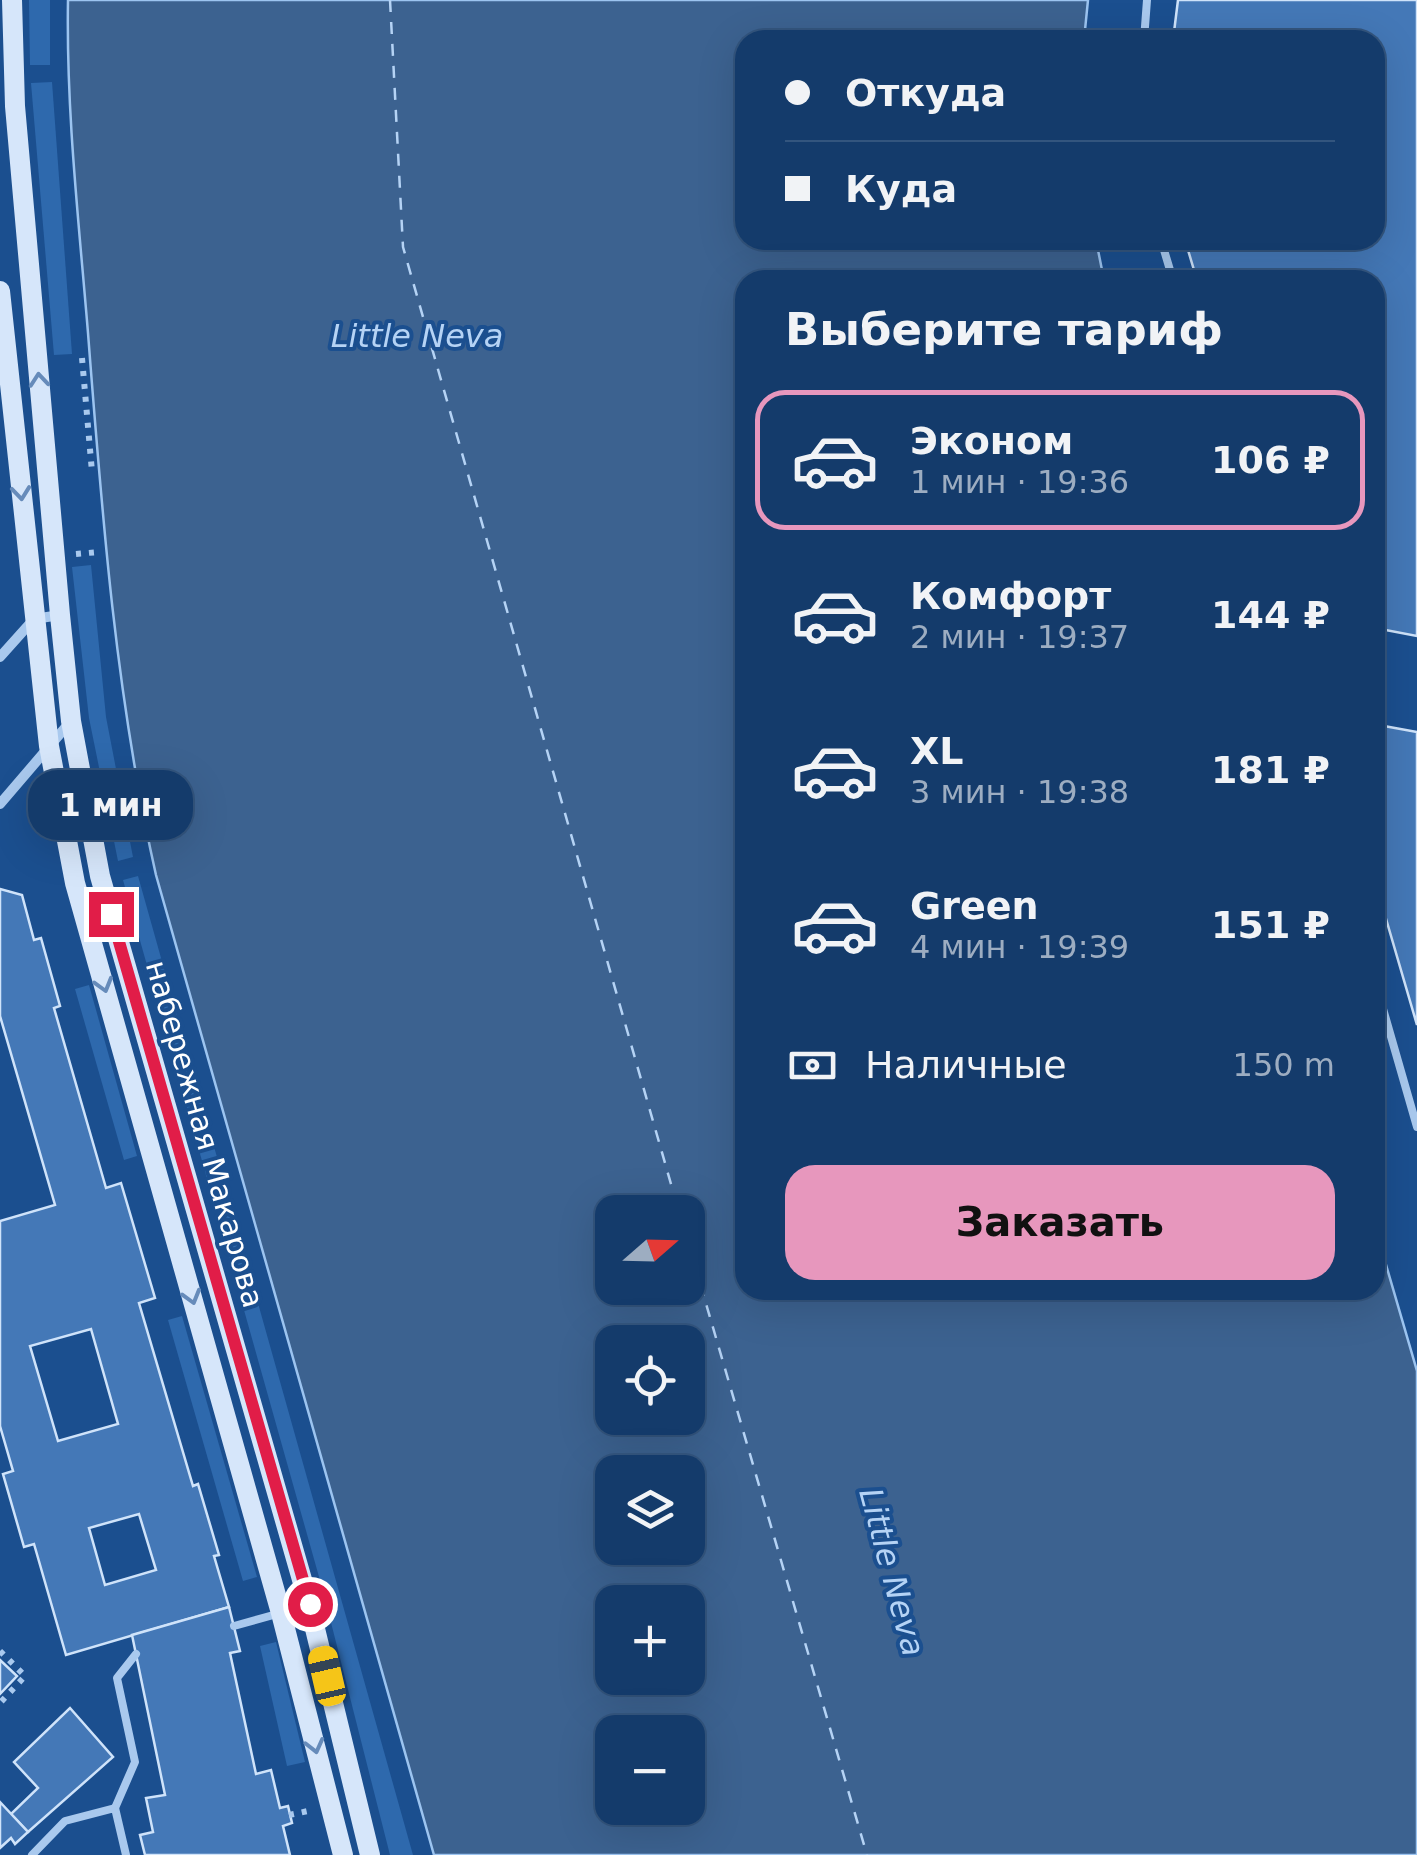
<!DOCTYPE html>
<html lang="ru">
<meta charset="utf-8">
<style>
:root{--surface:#143b6b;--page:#1d4271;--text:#f1f3f6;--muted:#9dadc1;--line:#33557e;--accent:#e797bd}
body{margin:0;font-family:"DejaVu Sans",sans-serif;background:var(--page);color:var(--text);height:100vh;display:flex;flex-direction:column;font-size:38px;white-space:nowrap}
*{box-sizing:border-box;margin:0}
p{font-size:32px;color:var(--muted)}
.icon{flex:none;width:55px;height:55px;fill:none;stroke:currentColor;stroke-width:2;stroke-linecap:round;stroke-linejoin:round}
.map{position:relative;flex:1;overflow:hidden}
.panel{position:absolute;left:735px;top:270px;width:650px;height:1030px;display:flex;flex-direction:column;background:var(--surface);border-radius:30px;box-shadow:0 10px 40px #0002,0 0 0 2px var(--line)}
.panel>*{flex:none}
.top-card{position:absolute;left:735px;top:30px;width:650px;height:220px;border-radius:30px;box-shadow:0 10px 40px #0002,0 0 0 2px var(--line);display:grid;align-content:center;height:220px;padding:0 50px;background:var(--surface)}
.needle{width:65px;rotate:70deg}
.fabs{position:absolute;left:595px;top:1195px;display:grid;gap:20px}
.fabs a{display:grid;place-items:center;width:110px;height:110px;border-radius:20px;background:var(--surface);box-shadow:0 10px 40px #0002,0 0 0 2px var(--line);font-size:50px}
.end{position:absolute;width:45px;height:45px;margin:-22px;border:12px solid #e11d48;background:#fff;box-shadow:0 0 0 5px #fff}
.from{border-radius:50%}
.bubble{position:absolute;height:70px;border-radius:30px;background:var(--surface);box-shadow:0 10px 40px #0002,0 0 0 2px var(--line);font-size:32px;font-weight:600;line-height:70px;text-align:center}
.car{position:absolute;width:30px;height:60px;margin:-30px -15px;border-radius:12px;box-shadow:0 0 8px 2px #0007;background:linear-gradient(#f5c518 24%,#345 0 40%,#f5c518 0 76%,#345 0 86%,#f5c518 0)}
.top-card b{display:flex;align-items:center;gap:35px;height:95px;font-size:38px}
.top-card b+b{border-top:2px solid var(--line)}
.top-card i{width:25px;height:25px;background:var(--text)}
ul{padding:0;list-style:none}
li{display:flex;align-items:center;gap:30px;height:140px;margin:0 20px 15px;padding:0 30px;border:5px solid transparent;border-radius:30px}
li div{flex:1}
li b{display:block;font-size:38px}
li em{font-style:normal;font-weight:600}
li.selected{border-color:var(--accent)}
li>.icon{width:90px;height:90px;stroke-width:1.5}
h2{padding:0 50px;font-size:45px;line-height:120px}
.pay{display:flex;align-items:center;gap:25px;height:110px;padding:0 50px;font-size:38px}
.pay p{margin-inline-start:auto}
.button{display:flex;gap:20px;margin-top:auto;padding:20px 50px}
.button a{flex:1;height:115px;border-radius:30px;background:var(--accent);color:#111;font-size:40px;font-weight:600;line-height:115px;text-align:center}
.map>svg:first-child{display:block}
.green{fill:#2e69ad}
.water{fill:#3c6290;stroke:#9cc4f0;stroke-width:2.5;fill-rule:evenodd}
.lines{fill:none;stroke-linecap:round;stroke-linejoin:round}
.ferry{stroke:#b5d3f5;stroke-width:2.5;stroke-dasharray:12 10;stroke-linecap:butt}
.building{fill:#4478b7;stroke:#cfe3fa;stroke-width:2.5;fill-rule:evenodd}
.path{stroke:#a9c9ee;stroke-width:6;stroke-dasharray:5 8;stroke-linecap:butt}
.service{stroke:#a9c9ee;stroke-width:8}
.minor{stroke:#a9c9ee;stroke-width:10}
.secondary{stroke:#d6e6fa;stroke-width:20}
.oneway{stroke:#668bba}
.route{stroke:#e11d48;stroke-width:12}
.labels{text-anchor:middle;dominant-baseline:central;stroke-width:8;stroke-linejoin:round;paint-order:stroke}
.street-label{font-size:30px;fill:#fff;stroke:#1b4f8f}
.water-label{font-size:32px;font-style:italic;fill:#b5d3f5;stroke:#1b4f8f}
</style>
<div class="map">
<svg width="1417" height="1855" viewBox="0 0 1417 1855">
<rect width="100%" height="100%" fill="#1b4f8f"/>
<g class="green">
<path d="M29,0H50V65H30Z"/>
<path d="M52,82L72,354L54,355L31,83Z"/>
<path d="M91,565L106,717L133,857L118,861L89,718L72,567Z"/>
<path d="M138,876L413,1855H390L323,1591L123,880Z"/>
<path d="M89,985L137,1156L124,1160L75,989Z"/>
<path d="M182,1316L257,1577L243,1581L168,1320Z"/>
<path d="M276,1642L305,1762L287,1766L260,1646Z"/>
</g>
<path class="water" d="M68,0H1088L1084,40H745V240H1096L1104,280H745V1290H1375V1227L1417,1371V1855H434L156,875C116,698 102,515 88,333C79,223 66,111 68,0ZM612,1212H688V1288H612ZM612,1342H688V1418H612ZM612,1472H688V1548H612ZM612,1602H688V1678H612ZM612,1732H688V1808H612Z"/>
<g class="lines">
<g class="ferry">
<path d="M390,0L403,247L679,1212"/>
<path d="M688,1242L867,1855"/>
</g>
</g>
<g class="building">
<path d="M1178,0H1417V636L1375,628V280H1197L1185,240H1375V40H1173Z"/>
<path d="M1384,726L1417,732V1025L1375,881V731Z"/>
<path d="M0,889L22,895L34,940L41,938L60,1006L54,1008L106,1188L121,1183L155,1298L139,1303L193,1486L198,1484L219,1555L214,1556L229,1607L66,1655L34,1544L24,1547L3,1474L13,1471L0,1426V1221L55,1205L0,1016ZM91,1329L118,1424L58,1441L30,1346ZM139,1514L156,1570L105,1585L89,1528Z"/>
<path d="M229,1607L240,1651L230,1653L256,1774L271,1770L280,1808L288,1806L292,1823L283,1826L290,1855H145L140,1835L153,1832L146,1798L165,1795L132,1635Z"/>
<path d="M0,1660L17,1676L0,1694Z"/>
<path d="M70,1708L113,1757L28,1832L11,1814L38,1788L14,1762Z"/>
<path d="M0,1802L28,1832L15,1844L11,1838L0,1848Z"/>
</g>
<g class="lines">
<g class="path">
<path d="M82,358L92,472"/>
<path d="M76,554L99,552"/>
<path d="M0,1651L25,1676L0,1703"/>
<path d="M289,1815L308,1811"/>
</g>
<g class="service">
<path d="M1144,40L1147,0"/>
<path d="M1161,240L1173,280"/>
<path d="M1375,981L1417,1127"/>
<path d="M234,1626L277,1614"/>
<path d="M115,1808L135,1762L117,1678L136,1654"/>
<path d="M32,1855L65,1821L115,1808L126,1855"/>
</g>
<g class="minor">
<path d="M0,657L34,619L60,615"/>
<path d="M0,804L71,721"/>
</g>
<g class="secondary">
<path d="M12,0L15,106L60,615L71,721L100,876L309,1604L370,1855"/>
<path d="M0,291L49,746L75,883L281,1613L343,1855"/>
</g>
</g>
<defs><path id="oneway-chevron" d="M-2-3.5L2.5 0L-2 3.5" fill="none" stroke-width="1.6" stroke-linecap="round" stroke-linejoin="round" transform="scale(2.5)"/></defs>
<g class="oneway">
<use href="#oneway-chevron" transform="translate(39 380) rotate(-95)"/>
<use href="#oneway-chevron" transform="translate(21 493) rotate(84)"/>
<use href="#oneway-chevron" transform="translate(104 985) rotate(74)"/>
<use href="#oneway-chevron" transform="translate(192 1297) rotate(74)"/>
<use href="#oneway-chevron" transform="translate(315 1746) rotate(76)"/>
</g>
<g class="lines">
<path class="route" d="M111,914L310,1604"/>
</g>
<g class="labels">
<g class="street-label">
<text transform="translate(205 1134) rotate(74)">набережная Макарова</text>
</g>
<g class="water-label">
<text x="417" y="336">Little Neva</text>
<text transform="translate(892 1572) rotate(75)">Little Neva</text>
</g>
</g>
</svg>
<div class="fabs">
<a><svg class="needle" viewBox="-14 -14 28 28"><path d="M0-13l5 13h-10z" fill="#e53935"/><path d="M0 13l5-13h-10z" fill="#9dadc1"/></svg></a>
<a><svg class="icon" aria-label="locate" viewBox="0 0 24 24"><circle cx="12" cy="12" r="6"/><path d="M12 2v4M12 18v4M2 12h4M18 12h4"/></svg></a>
<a><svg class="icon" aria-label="layers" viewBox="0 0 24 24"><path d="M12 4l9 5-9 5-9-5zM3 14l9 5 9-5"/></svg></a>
<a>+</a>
<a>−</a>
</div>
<i class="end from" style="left:310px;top:1604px"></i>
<i class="end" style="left:111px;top:914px"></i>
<div class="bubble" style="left:28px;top:770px;width:165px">1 мин</div>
<i class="car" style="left:327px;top:1676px;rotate:347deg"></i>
<div class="top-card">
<b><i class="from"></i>Откуда</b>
<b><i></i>Куда</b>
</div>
<section class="panel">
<h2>Выберите тариф</h2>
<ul>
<li class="selected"><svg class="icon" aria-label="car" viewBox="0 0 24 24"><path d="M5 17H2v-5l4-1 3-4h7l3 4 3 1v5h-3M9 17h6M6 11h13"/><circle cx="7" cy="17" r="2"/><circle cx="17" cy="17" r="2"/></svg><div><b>Эконом</b><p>1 мин · 19:36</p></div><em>106 ₽</em></li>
<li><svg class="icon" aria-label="car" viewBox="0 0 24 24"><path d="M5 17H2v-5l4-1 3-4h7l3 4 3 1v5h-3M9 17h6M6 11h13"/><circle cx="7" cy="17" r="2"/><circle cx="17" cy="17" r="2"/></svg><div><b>Комфорт</b><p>2 мин · 19:37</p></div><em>144 ₽</em></li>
<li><svg class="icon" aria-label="car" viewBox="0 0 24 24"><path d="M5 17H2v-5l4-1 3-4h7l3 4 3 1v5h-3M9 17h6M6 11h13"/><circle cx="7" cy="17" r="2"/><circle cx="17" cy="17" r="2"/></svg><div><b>XL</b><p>3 мин · 19:38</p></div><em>181 ₽</em></li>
<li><svg class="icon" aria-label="car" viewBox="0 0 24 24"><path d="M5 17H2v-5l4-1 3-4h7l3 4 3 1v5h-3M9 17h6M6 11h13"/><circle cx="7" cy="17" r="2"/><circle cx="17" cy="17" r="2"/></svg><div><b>Green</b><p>4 мин · 19:39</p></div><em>151 ₽</em></li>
</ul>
<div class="pay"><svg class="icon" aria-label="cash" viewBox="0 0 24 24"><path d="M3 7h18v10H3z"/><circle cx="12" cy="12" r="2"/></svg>Наличные<p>150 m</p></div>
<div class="button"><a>Заказать</a></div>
</section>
</div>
